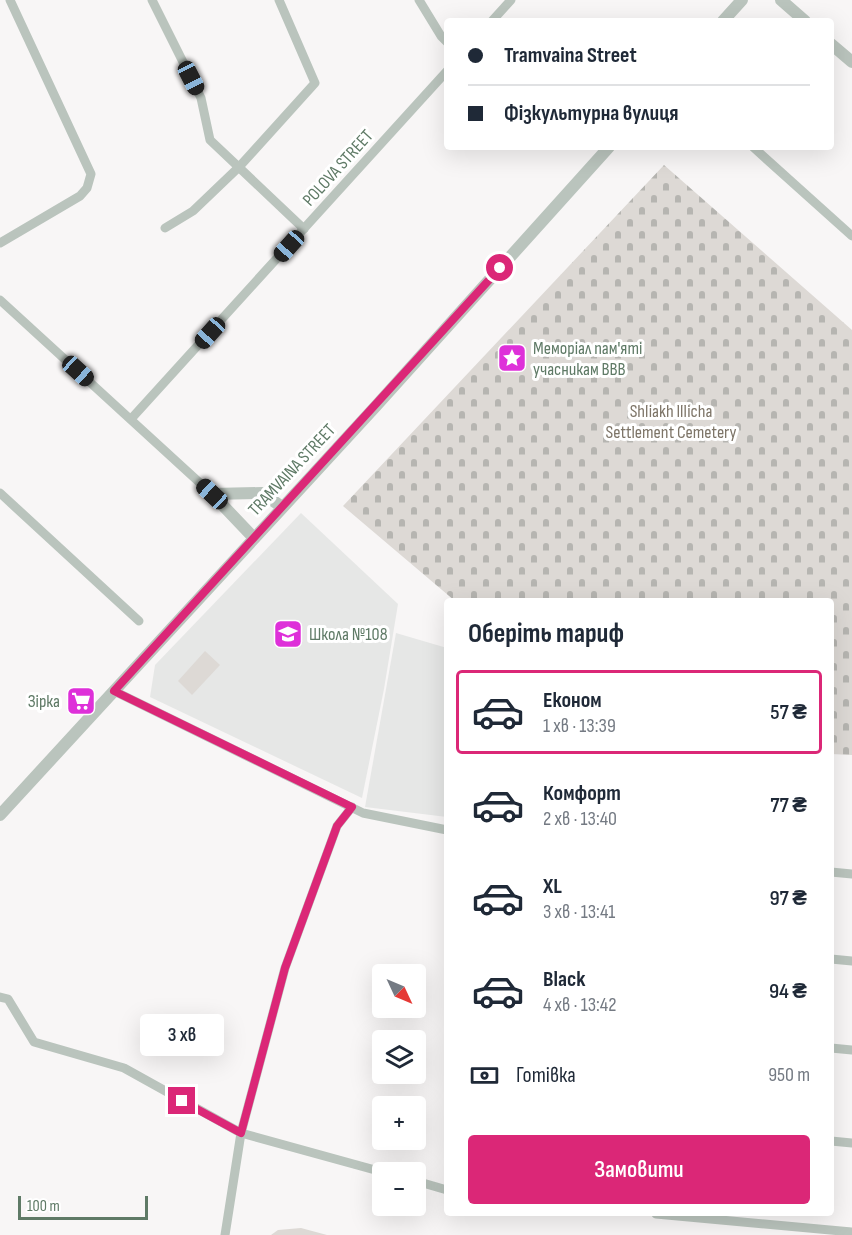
<!DOCTYPE html>
<html lang="uk">
<meta charset="utf-8">
<style>
:root{--surface:#fff;--page:#f2f2f3;--text:#1f2937;--muted:#747a83;--line:#e0e1e3;--accent:#db2777}
body{margin:0;font-family:"Sofia Sans Condensed",sans-serif;background:var(--page);color:var(--text);height:100vh;display:flex;flex-direction:column;font-size:22px;white-space:nowrap}
*{box-sizing:border-box;margin:0}
p{font-size:20px;color:var(--muted)}
.icon{flex:none;width:33px;height:33px;fill:none;stroke:currentColor;stroke-width:2;stroke-linecap:round;stroke-linejoin:round}
.map{position:relative;flex:1;overflow:hidden}
.drawer{position:absolute;left:444px;top:598px;width:390px;height:618px;display:flex;flex-direction:column;background:var(--surface);border-radius:6px;box-shadow:0 6px 24px #0002}
.drawer>*{flex:none}
.hud{position:absolute;left:444px;top:18px;width:390px;height:132px;border-radius:6px;box-shadow:0 6px 24px #0002;display:grid;align-content:center;height:132px;padding:0 24px;background:var(--surface)}
.needle{width:39px;rotate:134deg}
.fabs{position:absolute;left:372px;top:964px;display:grid;gap:12px}
.fabs a{display:grid;place-items:center;width:54px;height:54px;border-radius:6px;background:var(--surface);box-shadow:0 6px 24px #0002;font-size:30px}
.scale{position:absolute;left:18px;bottom:15px;width:130px;box-sizing:border-box;padding-left:6px;border:3px solid #5f7a66;border-top:0;font-size:16px;line-height:21px;white-space:nowrap;color:#5f7a66;-webkit-text-stroke:4px #fff;paint-order:stroke}
.end{position:absolute;width:27px;height:27px;margin:-14px;border:8px solid #db2777;background:#fff;box-shadow:0 0 0 3px #fff}
.from{border-radius:50%}
.bubble{position:absolute;height:42px;border-radius:6px;background:var(--surface);box-shadow:0 6px 24px #0002;font-size:20px;font-weight:600;line-height:42px;text-align:center}
.car{position:absolute;width:18px;height:36px;margin:-18px -9px;border-radius:8px;box-shadow:0 0 4px 2px #0007;background:linear-gradient(#222 24%,#8ab4d8 0 40%,#222 0 76%,#8ab4d8 0 86%,#222 0)}
.hud b{display:flex;align-items:center;gap:21px;height:57px;font-size:22px}
.hud b+b{border-top:2px solid var(--line)}
.hud i{width:15px;height:15px;background:var(--text)}
ul{padding:0;list-style:none}
li{display:flex;align-items:center;gap:18px;height:84px;margin:0 12px 9px;padding:0 12px;border:3px solid transparent;border-radius:6px}
li div{flex:1}
li b{display:block;font-size:22px}
li em{font-style:normal;font-weight:600}
li.active{border-color:var(--accent)}
li>.icon{width:54px;height:54px;stroke-width:1.5}
h2{padding:0 24px;font-size:27px;line-height:72px}
.pay{display:flex;align-items:center;gap:15px;height:66px;padding:0 24px;font-size:22px}
.pay p{margin-inline-start:auto}
.action{display:flex;gap:12px;margin-top:auto;padding:12px 24px}
.action a{flex:1;height:69px;border-radius:6px;background:var(--accent);color:#fff;font-size:24px;font-weight:600;line-height:69px;text-align:center}
.map>svg:first-child{display:block}
.built{fill:#e6e7e6}
.cemetery{fill:url(#cemetery-stones)}
.park{fill:#ddd9d5}
.lines{fill:none;stroke-linecap:round;stroke-linejoin:round}
.minor{stroke:#bac4bd;stroke-width:9}
.tertiary{stroke:#bac4bd;stroke-width:12}
.route{stroke:#db2777;stroke-width:8}
.labels{text-anchor:middle;dominant-baseline:central;stroke-width:6;stroke-linejoin:round;paint-order:stroke}
.street-label{font-size:18px;fill:#5f7a66;stroke:#fff}
.poi-label{font-size:18px;fill:#5f7a66;stroke:#fff;text-anchor:start}
.park-label{font-size:18px;fill:#7d7467;stroke:#fff}
</style>
<div class="map">
<svg width="852" height="1235" viewBox="0 0 852 1235">
<defs>
<pattern id="cemetery-stones" width="16" height="16" patternUnits="userSpaceOnUse" patternTransform="scale(1.5)"><rect width="16" height="16" fill="#ddd9d5"/><path d="M2 7V4a2 2 0 0 1 4 0v3zM10 15v-3a2 2 0 0 1 4 0v3z" fill="#b6b5b1"/></pattern>
</defs>
<rect width="100%" height="100%" fill="#f8f6f6"/>
<g class="built">
<path d="M301,513L398,604L384,689L362,798L150,697L155,665Z"/>
<path d="M396,633L447,648V817L365,807Z"/>
</g>
<path class="cemetery" d="M664,165L852,330V755L831,754V602L455,601L343,506Z"/>
<g class="park">
<path d="M205,651L220,665L192,695L178,681Z"/>
<path d="M301,1228L327,1235H271L278,1230Z"/>
</g>
<g class="lines">
<g class="minor">
<path d="M152,0L201,98L210,140L304,229"/>
<path d="M419,0L441,36L447,42"/>
<path d="M492,21L511,0"/>
<path d="M753,147L852,236"/>
<path d="M165,228L193,211L239,167L315,83L279,0"/>
<path d="M0,243L80,196L87,188L91,174L10,0"/>
<path d="M0,300L212,494"/>
<path d="M131,419L447,71"/>
<path d="M0,493L139,621"/>
<path d="M114,691L363,813L447,830"/>
<path d="M831,872L852,874"/>
<path d="M831,959L852,961"/>
<path d="M0,997L8,999L34,1042L124,1068L241,1133L386,1173"/>
<path d="M831,1048L852,1050"/>
<path d="M831,1141L852,1143"/>
<path d="M416,1181L447,1190"/>
<path d="M656,1214L852,1232"/>
<path d="M225,1235L241,1133L285,968L337,826L352,807"/>
</g>
<g class="tertiary">
<path d="M781,0L805,21"/>
<path d="M723,21L742,0"/>
<path d="M831,44L852,62"/>
<path d="M212,494L262,493L282,507"/>
<path d="M212,494L254,538"/>
<path d="M0,815L376,406L609,147"/>
</g>
</g>
<g class="lines">
<path class="route" d="M182,1101L241,1133L285,968L337,826L352,807L114,691L500,268"/>
</g>
<defs>
<g id="sight-square" transform="scale(1.5)"><rect x="-9" y="-9" width="18" height="18" rx="4" fill="#de30d9" stroke="#fff"/><path d="M0-6L1.8-2.2L6-1.7L2.9 1.2L3.7 5.4L0 3.3L-3.7 5.4L-2.9 1.2L-6-1.7L-1.8-2.2Z" fill="#fff"/></g>
<g id="school-square" transform="scale(1.5)"><rect x="-9" y="-9" width="18" height="18" rx="4" fill="#de30d9" stroke="#fff"/><path d="M0-5L7-2L0 1L-7-2ZM-4 1L0 2.5L4 1V4Q0 6-4 4Z" fill="#fff"/></g>
<g id="supermarket-square" transform="scale(1.5)"><rect x="-9" y="-9" width="18" height="18" rx="4" fill="#de30d9" stroke="#fff"/><path d="M-6-5.5h2.5l.6 2H6L4.5 2H-2.5L-4.4-4H-6ZM-1.5 3.2a1.3 1.3 0 1 0 .1 0ZM3 3.2a1.3 1.3 0 1 0 .1 0Z" fill="#fff"/></g>
</defs>
<g fill-rule="evenodd">
<use href="#sight-square" x="512" y="358"/>
<use href="#school-square" x="288" y="634"/>
<use href="#supermarket-square" x="81" y="701"/>
</g>
<g class="labels">
<g class="street-label">
<text transform="translate(338 168) rotate(-48)">POLOVA STREET</text>
<text transform="translate(292 470) rotate(-47)">TRAMVAINA STREET</text>
</g>
<g class="poi-label">
<text x="533" y="348">Меморіал пам'яті<tspan x="533" dy="21">учасникам ВВВ</tspan></text>
<text x="309" y="634">Школа №108</text>
<text x="60" y="701" text-anchor="end">Зірка</text>
</g>
<g class="park-label">
<text x="671" y="411">Shliakh Illicha<tspan x="671" dy="21">Settlement Cemetery</tspan></text>
</g>
</g>
</svg>
<div class="fabs">
<a><svg class="needle" viewBox="-14 -14 28 28"><path d="M0-13l5 13h-10z" fill="#e53935"/><path d="M0 13l5-13h-10z" fill="#747a83"/></svg></a>
<a><svg class="icon" aria-label="layers" viewBox="0 0 24 24"><path d="M12 4l9 5-9 5-9-5zM3 14l9 5 9-5"/></svg></a>
<a>+</a>
<a>−</a>
</div>
<div class="scale">100 m</div>
<i class="end from" style="left:500px;top:268px"></i>
<i class="end" style="left:182px;top:1101px"></i>
<div class="bubble" style="left:140px;top:1014px;width:84px">3 хв</div>
<i class="car" style="left:191px;top:78px;rotate:153deg"></i>
<i class="car" style="left:289px;top:246px;rotate:222deg"></i>
<i class="car" style="left:210px;top:333px;rotate:222deg"></i>
<i class="car" style="left:78px;top:371px;rotate:132deg"></i>
<i class="car" style="left:212px;top:494px;rotate:313deg"></i>
<div class="hud">
<b><i class="from"></i>Tramvaina Street</b>
<b><i></i>Фiзкультурна вулиця</b>
</div>
<section class="drawer">
<h2>Оберіть тариф</h2>
<ul>
<li class="active"><svg class="icon" aria-label="car" viewBox="0 0 24 24"><path d="M5 17H2v-5l4-1 3-4h7l3 4 3 1v5h-3M9 17h6M6 11h13"/><circle cx="7" cy="17" r="2"/><circle cx="17" cy="17" r="2"/></svg><div><b>Економ</b><p>1 хв · 13:39</p></div><em>57 ₴</em></li>
<li><svg class="icon" aria-label="car" viewBox="0 0 24 24"><path d="M5 17H2v-5l4-1 3-4h7l3 4 3 1v5h-3M9 17h6M6 11h13"/><circle cx="7" cy="17" r="2"/><circle cx="17" cy="17" r="2"/></svg><div><b>Комфорт</b><p>2 хв · 13:40</p></div><em>77 ₴</em></li>
<li><svg class="icon" aria-label="car" viewBox="0 0 24 24"><path d="M5 17H2v-5l4-1 3-4h7l3 4 3 1v5h-3M9 17h6M6 11h13"/><circle cx="7" cy="17" r="2"/><circle cx="17" cy="17" r="2"/></svg><div><b>XL</b><p>3 хв · 13:41</p></div><em>97 ₴</em></li>
<li><svg class="icon" aria-label="car" viewBox="0 0 24 24"><path d="M5 17H2v-5l4-1 3-4h7l3 4 3 1v5h-3M9 17h6M6 11h13"/><circle cx="7" cy="17" r="2"/><circle cx="17" cy="17" r="2"/></svg><div><b>Black</b><p>4 хв · 13:42</p></div><em>94 ₴</em></li>
</ul>
<div class="pay"><svg class="icon" aria-label="cash" viewBox="0 0 24 24"><path d="M3 7h18v10H3z"/><circle cx="12" cy="12" r="2"/></svg>Готівка<p>950 m</p></div>
<div class="action"><a>Замовити</a></div>
</section>
</div>
